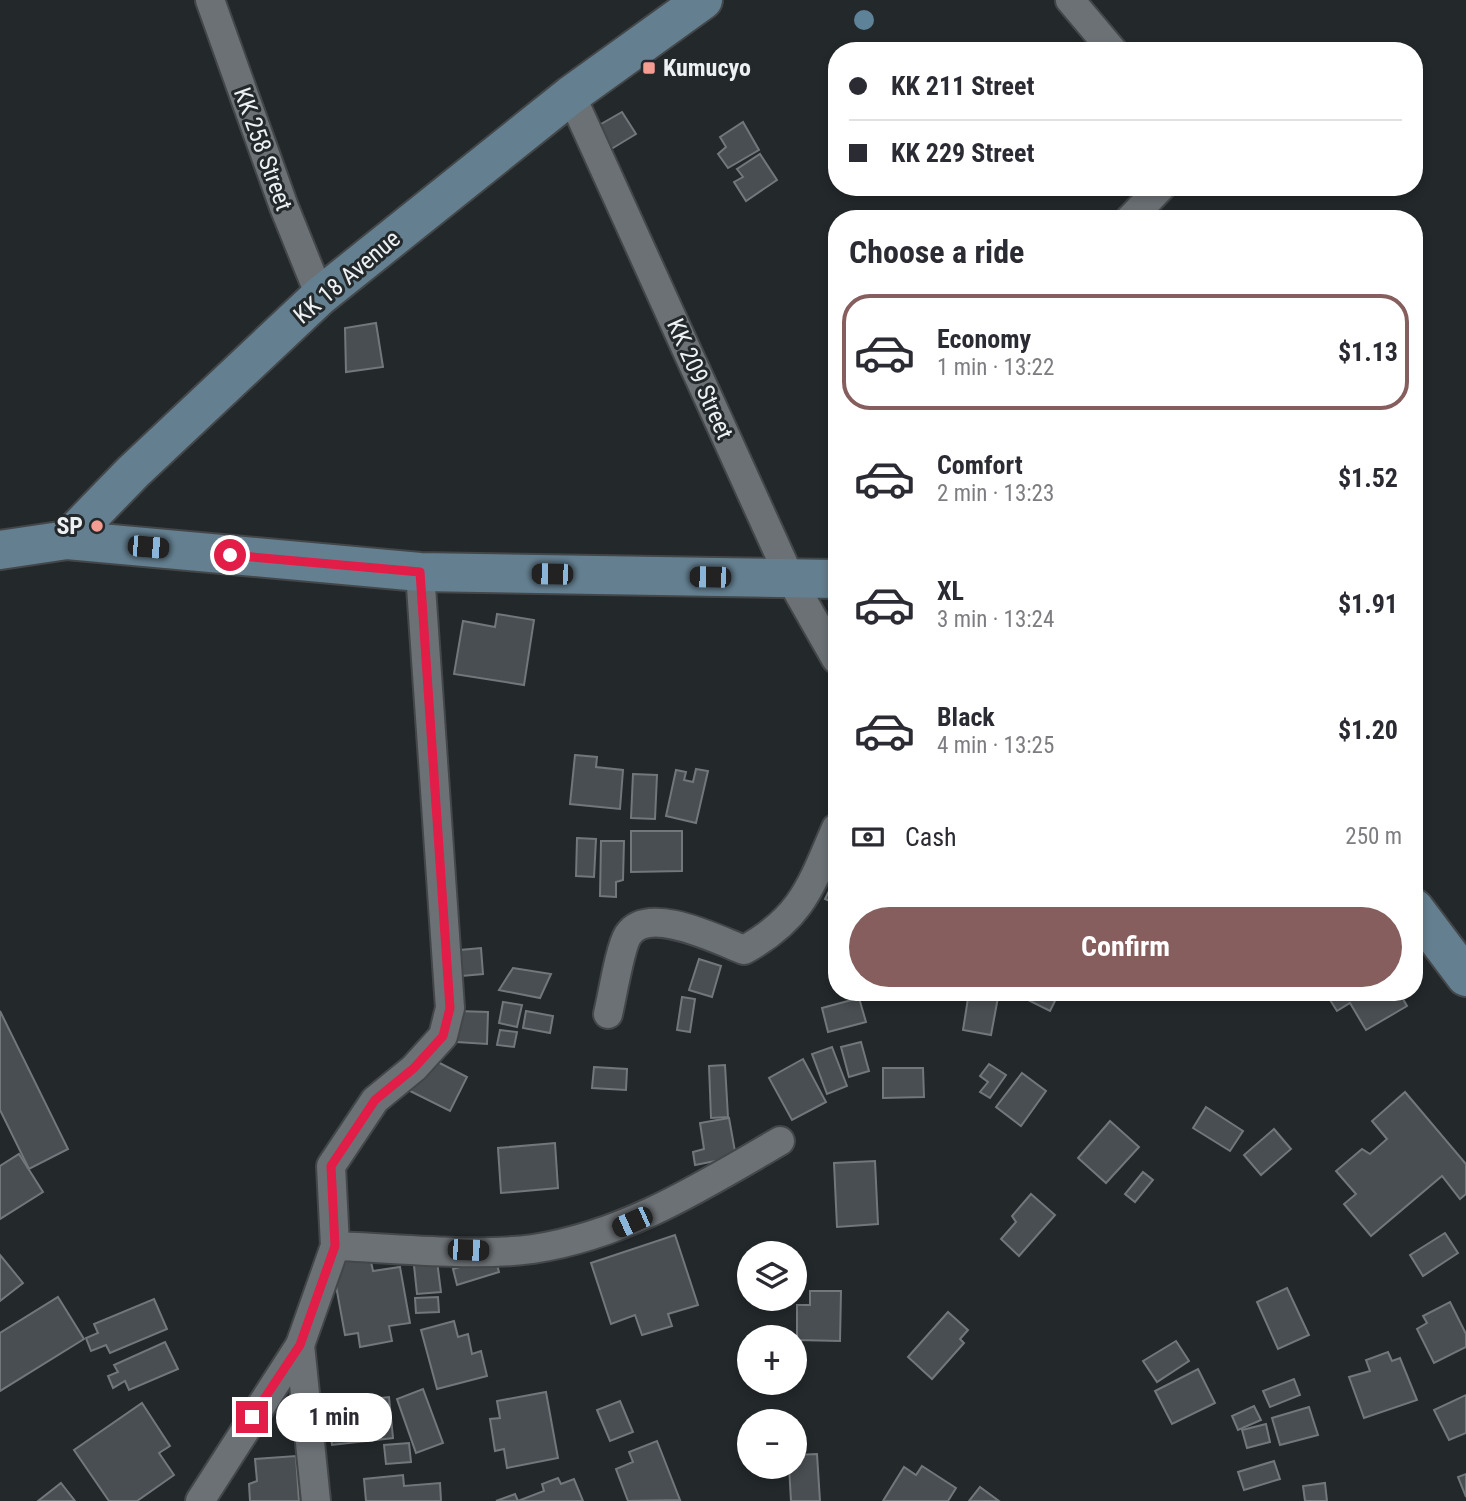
<!DOCTYPE html>
<meta charset="utf-8">
<style>
:root{--surface:#fff;--page:#f7f7f7;--text:#2b2b33;--muted:#7c7c81;--line:#e1e1e2;--accent:#865e5e}
body{margin:0;font-family:"Roboto Condensed",sans-serif;background:var(--page);color:var(--text);height:100vh;display:flex;flex-direction:column;font-size:26px;white-space:nowrap}
*{box-sizing:border-box;margin:0}
p{font-size:23px;color:var(--muted)}
.icon{flex:none;width:38px;height:38px;fill:none;stroke:currentColor;stroke-width:2;stroke-linecap:round;stroke-linejoin:round}
.map{position:relative;flex:1;overflow:hidden}
.details{position:absolute;left:828px;top:210px;width:595px;height:791px;display:flex;flex-direction:column;background:var(--surface);border-radius:28px;box-shadow:0 4px 10px #0003}
.details>*{flex:none}
.banner{position:absolute;left:828px;top:42px;width:595px;height:154px;border-radius:28px;box-shadow:0 4px 10px #0003;display:grid;align-content:center;height:154px;padding:0 21px;background:var(--surface)}
.buttons{position:absolute;left:737px;top:1241px;display:grid;gap:14px}
.buttons a{display:grid;place-items:center;width:70px;height:70px;border-radius:50%;background:var(--surface);box-shadow:0 4px 10px #0003;font-size:35px}
.end{position:absolute;width:32px;height:32px;margin:-16px;border:9px solid #e11d48;background:#fff;box-shadow:0 0 0 4px #fff}
.from{border-radius:50%}
.bubble{position:absolute;height:49px;border-radius:24px;background:var(--surface);box-shadow:0 4px 10px #0003;font-size:23px;font-weight:700;line-height:49px;text-align:center}
.car{position:absolute;width:21px;height:42px;margin:-21px -10px;border-radius:9px;box-shadow:0 0 5px 2px #0007;background:linear-gradient(#222 24%,#8ab4d8 0 40%,#222 0 76%,#8ab4d8 0 86%,#222 0)}
.banner b{display:flex;align-items:center;gap:24px;height:66px;font-size:26px}
.banner b+b{border-top:2px solid var(--line)}
.banner i{width:18px;height:18px;background:var(--text)}
ul{padding:0;list-style:none}
li{display:flex;align-items:center;gap:21px;height:116px;margin:0 14px 10px;padding:0 7px;border:4px solid transparent;border-radius:28px}
li div{flex:1}
li b{display:block;font-size:26px}
li em{font-style:normal;font-weight:700}
li.selected{border-color:var(--accent)}
li>.icon{width:63px;height:63px;stroke-width:1.5}
h2{padding:0 21px;font-size:32px;line-height:84px}
.pay{display:flex;align-items:center;gap:18px;height:77px;padding:0 21px;font-size:26px}
.pay p{margin-inline-start:auto}
.cta{display:flex;gap:14px;margin-top:auto;padding:14px 21px}
.cta a{flex:1;height:80px;border-radius:42px;background:var(--accent);color:#fff;font-size:28px;font-weight:700;line-height:80px;text-align:center}
.map>svg:first-child{display:block}
.building{fill:#494e52;stroke:#71777b;stroke-width:2}
.lines{fill:none;stroke-linecap:round;stroke-linejoin:round}
.street-casing{stroke:#434749;stroke-width:32}
.secondary-casing{stroke:#434749;stroke-width:42}
.street{stroke:#6c7175;stroke-width:28}
.secondary{stroke:#647f90;stroke-width:38}
.tree{fill:#5e8297}
.route{stroke:#e11d48;stroke-width:9}
.poi-dot{fill:#f59c93;stroke:#23282b;stroke-width:2.5}
.labels{text-anchor:middle;dominant-baseline:central;stroke-width:6;stroke-linejoin:round;paint-order:stroke}
.poi-label{font-size:24px;font-weight:bold;fill:#eef1f3;stroke:#23282b;text-anchor:start}
.street-label{font-size:24px;fill:#eef1f3;stroke:#23282b}
</style>
<div class="map">
<svg width="1466" height="1501" viewBox="0 0 1466 1501">
<rect width="100%" height="100%" fill="#23282b"/>
<g class="building">
<path d="M622,112L636,134L608,151L594,128Z"/>
<path d="M743,122L759,150L728,168L718,154L726,147L720,137Z"/>
<path d="M760,154L777,180L746,201L734,182L743,177L737,169Z"/>
<path d="M376,323L383,367L346,372L345,328Z"/>
<path d="M497,614L534,620L524,685L454,674L463,621L495,627Z"/>
<path d="M575,755L597,757L596,767L623,770L620,809L570,804Z"/>
<path d="M696,769L708,771L696,823L666,816L676,770L686,772L684,780L693,782Z"/>
<path d="M633,774L657,775L655,819L631,818Z"/>
<path d="M631,831H682V871L631,872Z"/>
<path d="M577,838L596,839L594,877L576,876Z"/>
<path d="M601,841H624L623,880L616,882V897L600,896Z"/>
<path d="M836,850V904L825,899L834,881L824,875Z"/>
<path d="M481,948L483,974L462,976L460,950Z"/>
<path d="M699,959L721,966L712,997L689,990Z"/>
<path d="M513,968L551,974L540,998L499,990Z"/>
<path d="M969,992H999L991,1035L963,1030Z"/>
<path d="M1027,992H1038L1055,1001L1050,1011L1024,998Z"/>
<path d="M1050,992H1064L1058,999Z"/>
<path d="M1325,992H1399L1407,1006L1366,1030L1350,1003L1337,1011Z"/>
<path d="M682,997L695,999L690,1032L677,1030Z"/>
<path d="M859,998L866,1022L828,1032L822,1008Z"/>
<path d="M503,1002L522,1005L517,1027L499,1023Z"/>
<path d="M0,1011L68,1149L29,1169L0,1110Z"/>
<path d="M458,1011L488,1012L487,1044L457,1042Z"/>
<path d="M526,1011L553,1016L550,1033L523,1028Z"/>
<path d="M500,1030L517,1032L514,1047L497,1045Z"/>
<path d="M861,1042L869,1071L849,1077L841,1047Z"/>
<path d="M832,1047L847,1086L827,1094L812,1054Z"/>
<path d="M426,1056L467,1077L450,1111L408,1090Z"/>
<path d="M803,1059L826,1102L792,1120L769,1078Z"/>
<path d="M989,1064L1006,1075L990,1098L980,1092L988,1082L980,1076Z"/>
<path d="M725,1065L728,1117L711,1118L709,1066Z"/>
<path d="M594,1067L627,1069L626,1090L592,1088Z"/>
<path d="M883,1068H923L924,1097L883,1098Z"/>
<path d="M1022,1073L1046,1091L1021,1126L996,1107Z"/>
<path d="M1405,1092L1466,1164V1194L1460,1199L1442,1176L1371,1236L1344,1204L1356,1194L1336,1171L1362,1149L1370,1154L1387,1139L1372,1121Z"/>
<path d="M1206,1107L1243,1131L1230,1151L1193,1128Z"/>
<path d="M729,1118L736,1157L695,1165L693,1152L704,1149L700,1123Z"/>
<path d="M1110,1121L1139,1147L1106,1183L1078,1158Z"/>
<path d="M1274,1129L1291,1149L1261,1175L1244,1155Z"/>
<path d="M555,1143L558,1188L501,1193L498,1148Z"/>
<path d="M19,1154L43,1192L0,1219V1166Z"/>
<path d="M875,1161L878,1224L837,1227L834,1163Z"/>
<path d="M1143,1172L1153,1180L1135,1202L1125,1194Z"/>
<path d="M1031,1194L1055,1215L1019,1256L1001,1239L1016,1222L1012,1216Z"/>
<path d="M1445,1233L1458,1253L1423,1276L1410,1255Z"/>
<path d="M675,1235L698,1305L668,1314L672,1326L642,1335L635,1315L611,1324L591,1263Z"/>
<path d="M436,1253L441,1292L417,1294L413,1256Z"/>
<path d="M0,1255L23,1283L0,1301Z"/>
<path d="M370,1257L373,1271L400,1267L410,1323L389,1326L392,1341L360,1347L358,1333L345,1335L332,1264Z"/>
<path d="M495,1257L499,1272L457,1285L453,1269Z"/>
<path d="M1287,1288L1309,1335L1278,1349L1257,1302Z"/>
<path d="M810,1291H841L840,1341L797,1340V1305H810Z"/>
<path d="M58,1297L84,1339L0,1391V1333Z"/>
<path d="M438,1297L439,1312L416,1313L415,1298Z"/>
<path d="M154,1299L167,1329L110,1353L106,1345L91,1351L86,1338L98,1333L94,1324Z"/>
<path d="M1450,1302L1466,1334V1347L1434,1363L1417,1329L1427,1323L1423,1316Z"/>
<path d="M948,1312L968,1330L960,1339L964,1343L932,1379L908,1357Z"/>
<path d="M454,1321L458,1337L468,1334L472,1354L481,1351L487,1376L437,1389L421,1330Z"/>
<path d="M1176,1341L1189,1361L1157,1382L1143,1361Z"/>
<path d="M165,1342L178,1369L129,1390L125,1381L113,1388L108,1376L118,1372L114,1365Z"/>
<path d="M1388,1352L1392,1361L1400,1358L1417,1400L1364,1418L1349,1377L1370,1371L1366,1360Z"/>
<path d="M1198,1369L1215,1403L1172,1424L1155,1391Z"/>
<path d="M1294,1379L1300,1395L1270,1407L1263,1391Z"/>
<path d="M423,1389L443,1443L416,1453L397,1399Z"/>
<path d="M546,1392L558,1458L507,1468L504,1449L495,1451L490,1419L500,1418L497,1401Z"/>
<path d="M1466,1395V1433L1449,1440L1434,1410Z"/>
<path d="M389,1397L393,1438L332,1445L328,1404Z"/>
<path d="M620,1401L633,1432L610,1441L597,1410Z"/>
<path d="M142,1403L170,1446L159,1453L174,1475L137,1501H109L74,1450Z"/>
<path d="M1254,1406L1261,1420L1238,1430L1232,1416Z"/>
<path d="M1309,1407L1318,1435L1280,1445L1272,1418Z"/>
<path d="M1266,1424L1270,1442L1247,1448L1242,1430Z"/>
<path d="M657,1441L680,1500L628,1501L616,1469L633,1462L629,1452Z"/>
<path d="M409,1443L411,1462L386,1464L384,1445Z"/>
<path d="M817,1454L820,1501H791L789,1466H794V1455Z"/>
<path d="M296,1456L299,1501H250L249,1484L257,1481L255,1459Z"/>
<path d="M1274,1461L1280,1479L1244,1490L1238,1472Z"/>
<path d="M922,1466L956,1488L948,1501H883L904,1467L916,1475Z"/>
<path d="M1466,1474V1497L1458,1477Z"/>
<path d="M403,1475L404,1486L440,1483L441,1501H366L364,1479Z"/>
<path d="M558,1478L561,1484L574,1479L583,1501H496L515,1494L518,1501L544,1491L542,1484Z"/>
<path d="M61,1483L75,1501H38Z"/>
<path d="M1325,1483L1327,1501H1305L1303,1486Z"/>
<path d="M980,1487L999,1501H969Z"/>
</g>
<g class="lines">
<g class="street-casing">
<g id="street">
<path d="M210,0L284,207L320,296"/>
<path d="M1070,0L1113,51"/>
<path d="M571,95L790,578L836,659"/>
<path d="M1130,219L1161,187"/>
<path d="M608,1014C612,998 620,947 628,935C648,904 718,940 744,950C802,918 811,886 836,828"/>
<path d="M335,1246C395,1248 475,1257 533,1249C625,1235 701,1187 780,1141"/>
<path d="M300,1345L316,1501"/>
<path d="M200,1501L300,1345L335,1246L331,1166L375,1100L414,1068L443,1036L450,1008L420,572"/>
</g>
</g>
<g class="secondary-casing">
<g id="secondary">
<path d="M67,540L420,572L836,579"/>
<path d="M0,550L67,540L133,472L320,296L571,95L703,0"/>
<path d="M1414,908L1466,977"/>
</g>
</g>
<use href="#street" class="street"/>
<use href="#secondary" class="secondary"/>
</g>
<circle class="tree" cx="864" cy="20" r="10"/>
<g class="lines">
<path class="route" d="M230,555L420,572L450,1008L443,1036L414,1068L375,1100L331,1166L335,1246L300,1345L252,1417"/>
</g>
<g class="poi-dot">
<rect x="642" y="61" width="14" height="14" rx="3.5"/>
<circle cx="97" cy="526" r="7"/>
</g>
<g class="labels">
<g class="poi-label">
<text x="663" y="68">Kumucyo</text>
<text x="83" y="526" text-anchor="end">SP</text>
</g>
<g class="street-label">
<text transform="translate(263 149) rotate(70)">KK 258 Street</text>
<text transform="translate(347 277) rotate(-40)">KK 18 Avenue</text>
<text transform="translate(700 379) rotate(66)">KK 209 Street</text>
</g>
</g>
</svg>
<div class="buttons">
<a><svg class="icon" aria-label="layers" viewBox="0 0 24 24"><path d="M12 4l9 5-9 5-9-5zM3 14l9 5 9-5"/></svg></a>
<a>+</a>
<a>−</a>
</div>
<i class="end from" style="left:230px;top:555px"></i>
<i class="end" style="left:252px;top:1417px"></i>
<div class="bubble" style="left:276px;top:1393px;width:116px">1 min</div>
<i class="car" style="left:148px;top:547px;rotate:95deg"></i>
<i class="car" style="left:552px;top:574px;rotate:271deg"></i>
<i class="car" style="left:710px;top:577px;rotate:271deg"></i>
<i class="car" style="left:632px;top:1222px;rotate:246deg"></i>
<i class="car" style="left:468px;top:1250px;rotate:92deg"></i>
<div class="banner">
<b><i class="from"></i>KK 211 Street</b>
<b><i></i>KK 229 Street</b>
</div>
<section class="details">
<h2>Choose a ride</h2>
<ul>
<li class="selected"><svg class="icon" aria-label="car" viewBox="0 0 24 24"><path d="M5 17H2v-5l4-1 3-4h7l3 4 3 1v5h-3M9 17h6M6 11h13"/><circle cx="7" cy="17" r="2"/><circle cx="17" cy="17" r="2"/></svg><div><b>Economy</b><p>1 min · 13:22</p></div><em>$1.13</em></li>
<li><svg class="icon" aria-label="car" viewBox="0 0 24 24"><path d="M5 17H2v-5l4-1 3-4h7l3 4 3 1v5h-3M9 17h6M6 11h13"/><circle cx="7" cy="17" r="2"/><circle cx="17" cy="17" r="2"/></svg><div><b>Comfort</b><p>2 min · 13:23</p></div><em>$1.52</em></li>
<li><svg class="icon" aria-label="car" viewBox="0 0 24 24"><path d="M5 17H2v-5l4-1 3-4h7l3 4 3 1v5h-3M9 17h6M6 11h13"/><circle cx="7" cy="17" r="2"/><circle cx="17" cy="17" r="2"/></svg><div><b>XL</b><p>3 min · 13:24</p></div><em>$1.91</em></li>
<li><svg class="icon" aria-label="car" viewBox="0 0 24 24"><path d="M5 17H2v-5l4-1 3-4h7l3 4 3 1v5h-3M9 17h6M6 11h13"/><circle cx="7" cy="17" r="2"/><circle cx="17" cy="17" r="2"/></svg><div><b>Black</b><p>4 min · 13:25</p></div><em>$1.20</em></li>
</ul>
<div class="pay"><svg class="icon" aria-label="cash" viewBox="0 0 24 24"><path d="M3 7h18v10H3z"/><circle cx="12" cy="12" r="2"/></svg>Cash<p>250 m</p></div>
<div class="cta"><a>Confirm</a></div>
</section>
</div>
